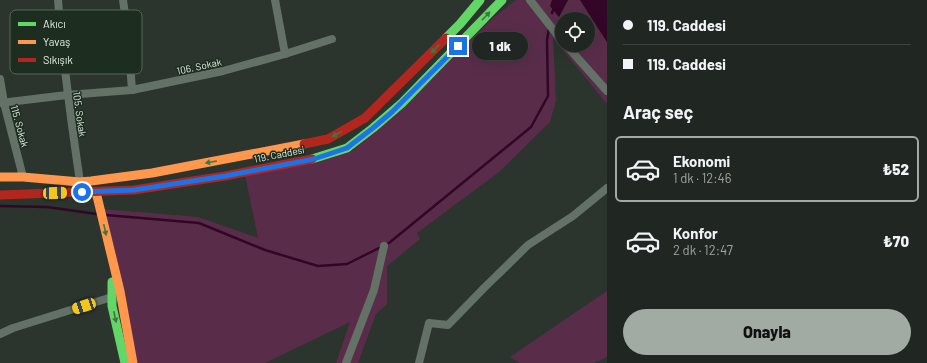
<!DOCTYPE html>
<html lang="tr">
<meta charset="utf-8">
<style>
:root{--surface:#202722;--page:#2d332f;--text:#f1f3f6;--muted:#a2a5a5;--line:#3d4440;--accent:#a1aba3}
body{margin:0;font-family:Barlow,sans-serif;background:var(--page);color:var(--text);height:100vh;display:flex;flex-direction:column;font-size:15px;white-space:nowrap}
*{box-sizing:border-box;margin:0}
p{font-size:13px;color:var(--muted)}
.icon{flex:none;width:22px;height:22px;fill:none;stroke:currentColor;stroke-width:2;stroke-linecap:round;stroke-linejoin:round}
.map{position:relative;flex:1;overflow:hidden}
.drawer{display:flex;flex-direction:column;background:var(--surface);width:320px}
.drawer>*{flex:none}
.banner{display:grid;align-content:center;height:88px;padding:0 16px;background:var(--surface)}
.controls{position:absolute;left:555px;top:12px;display:grid;gap:8px}
.controls a{display:grid;place-items:center;width:40px;height:40px;border-radius:50%;background:var(--surface);box-shadow:0 4px 16px #0002,0 0 0 1px var(--line);font-size:20px}
.end{position:absolute;width:18px;height:18px;margin:-9px;border:5px solid #1a73e8;background:#fff;box-shadow:0 0 0 2px #fff}
.from{border-radius:50%}
.bubble{position:absolute;height:28px;border-radius:14px;background:var(--surface);box-shadow:0 4px 16px #0002,0 0 0 1px var(--line);font-size:13px;font-weight:800;line-height:28px;text-align:center}
.car{position:absolute;width:12px;height:24px;margin:-12px -6px;border-radius:5px;box-shadow:0 0 3px 1px #0007;background:linear-gradient(#f5c518 24%,#345 0 40%,#f5c518 0 76%,#345 0 86%,#f5c518 0)}
.banner b{display:flex;align-items:center;gap:14px;height:38px;font-size:15px}
.banner b+b{border-top:1px solid var(--line)}
.banner i{width:10px;height:10px;background:var(--text)}
ul{padding:0;list-style:none}
li{display:flex;align-items:center;gap:12px;height:66px;margin:0 8px 6px;padding:0 8px;border:2px solid transparent;border-radius:6px}
li div{flex:1}
li b{display:block;font-size:15px}
li em{font-style:normal;font-weight:800}
li.selected{border-color:var(--accent)}
li>.icon{width:36px;height:36px;stroke-width:1.5}
h2{padding:0 16px;font-size:18px;line-height:48px}
.primary-button{display:flex;gap:8px;margin-top:auto;padding:8px 16px}
.primary-button a{flex:1;height:46px;border-radius:24px;background:var(--accent);color:#111;font-size:16px;font-weight:800;line-height:46px;text-align:center}
main{display:flex;flex:1;min-height:0}
.map>svg:first-child{display:block}
.green{fill:#592d4a;fill-rule:evenodd}
.water{fill:#330627}
.lines{fill:none;stroke-linecap:round;stroke-linejoin:round}
.stream{stroke:#330627;stroke-width:2.5}
.street{stroke:#637166;stroke-width:8}
.fast{stroke:#63d668;stroke-width:9}
.slow{stroke:#ff974d;stroke-width:9}
.jam{stroke:#b3261e;stroke-width:9}
.oneway{fill:#3c7940}
.route{stroke:#1a73e8;stroke-width:5}
.labels{text-anchor:middle;dominant-baseline:central;stroke-width:3;stroke-linejoin:round;paint-order:stroke}
.street-label{font-size:10px;fill:#e1ebe2;stroke:#1d2d20}
.key{fill:#1d2d20;stroke:#58665a;stroke-width:1}
.key-label{font-size:11px;fill:#e1ebe2}
</style>
<main>
<div class="map">
<svg width="607" height="363" viewBox="0 0 607 363">
<rect width="100%" height="100%" fill="#2b342d"/>
<g class="green">
<path d="M516,0H552L550,6L559,17L568,0H580L607,42V104L553,38L556,100L550,122L499,172L417,233L420,239L387,266V304L376,314L358,363H336L350,322L265,363H134L102,209L198,217L258,238L245,175L354,150L494,17ZM562,19H588V45H562Z"/>
<path d="M607,291V357L594,363H520L510,357Z"/>
</g>
<g class="water">
<path d="M552,0H568L559,17L550,6Z"/>
<path d="M580,0H607V42Z"/>
</g>
<g class="lines">
<g class="stream">
<path d="M552,13L553,10"/>
<path d="M0,206L47,207L97,214"/>
<path d="M106,215L199,223L265,250L318,266L347,264L389,243L531,127L548,96L547,40L549,28"/>
</g>
<g class="street">
<path d="M58,0C63,61 71,121 80,182"/>
<path d="M123,0L128,36L132,90"/>
<path d="M275,0L285,54"/>
<path d="M530,0L562,41"/>
<path d="M566,45L607,91"/>
<path d="M62,47L128,36"/>
<path d="M0,79L4,103L23,177"/>
<path d="M0,103L67,95L132,90L223,71L285,54L332,39"/>
<path d="M0,334L13,328L112,297"/>
<path d="M346,363L374,290L384,246"/>
<path d="M419,363L429,323L448,325L484,288L528,245L573,216L607,188"/>
</g>
<g class="fast">
<path d="M446,38L460,24L480,0"/>
<path d="M312,159L347,148L373,128L402,103L502,0"/>
<path d="M112,282V306L125,363"/>
</g>
<g class="slow">
<path d="M0,177H23L80,182L91,181L152,173L304,144"/>
<path d="M96,192L120,291L133,363"/>
</g>
<g class="jam">
<path d="M304,144L328,139L365,118L446,38"/>
<path d="M0,195L134,190L225,176L312,159"/>
</g>
</g>
<defs><path id="oneway-solid" d="M-6-.8H1V-3.2L6.5 0L1 3.2V.8H-6Z"/></defs>
<g class="oneway">
<use href="#oneway-solid" transform="translate(486 16) rotate(-46)"/>
<use href="#oneway-solid" transform="translate(435 49) rotate(135)"/>
<use href="#oneway-solid" transform="translate(337 134) rotate(152)"/>
<use href="#oneway-solid" transform="translate(211 162) rotate(170)"/>
<use href="#oneway-solid" transform="translate(105 230) rotate(78)"/>
<use href="#oneway-solid" transform="translate(115 317) rotate(78)"/>
</g>
<g class="lines">
<path class="route" d="M82,192L134,190L225,176L314,159L347,148L373,128L392,112L458,46"/>
</g>
<g class="labels">
<g class="street-label">
<text transform="translate(199 66) rotate(-12)">106. Sokak</text>
<text transform="translate(80 114) rotate(82)">105. Sokak</text>
<text transform="translate(20 126) rotate(75)">115. Sokak</text>
<text transform="translate(279 154) rotate(-11)">119. Caddesi</text>
</g>
</g>
<rect x="10" y="10" width="132" height="64" rx="6" class="key"/>
<rect x="18" y="22" width="18" height="4" fill="#63d668"/>
<rect x="18" y="40" width="18" height="4" fill="#ff974d"/>
<rect x="18" y="58" width="18" height="4" fill="#b3261e"/>
<g class="key-label">
<text x="43" y="28">Akıcı</text>
<text x="43" y="46">Yavaş</text>
<text x="43" y="64">Sıkışık</text>
</g>
</svg>
<div class="controls">
<a><svg class="icon" aria-label="locate" viewBox="0 0 24 24"><circle cx="12" cy="12" r="6"/><path d="M12 2v4M12 18v4M2 12h4M18 12h4"/></svg></a>
</div>
<i class="end from" style="left:82px;top:192px"></i>
<i class="end" style="left:458px;top:46px"></i>
<div class="bubble" style="left:472px;top:32px;width:56px">1 dk</div>
<i class="car" style="left:55px;top:193px;rotate:88deg"></i>
<i class="car" style="left:84px;top:306px;rotate:252deg"></i>
</div>
<section class="drawer">
<div class="banner">
<b><i class="from"></i>119. Caddesi</b>
<b><i></i>119. Caddesi</b>
</div>
<h2>Araç seç</h2>
<ul>
<li class="selected"><svg class="icon" aria-label="car" viewBox="0 0 24 24"><path d="M5 17H2v-5l4-1 3-4h7l3 4 3 1v5h-3M9 17h6M6 11h13"/><circle cx="7" cy="17" r="2"/><circle cx="17" cy="17" r="2"/></svg><div><b>Ekonomi</b><p>1 dk · 12:46</p></div><em>₺52</em></li>
<li><svg class="icon" aria-label="car" viewBox="0 0 24 24"><path d="M5 17H2v-5l4-1 3-4h7l3 4 3 1v5h-3M9 17h6M6 11h13"/><circle cx="7" cy="17" r="2"/><circle cx="17" cy="17" r="2"/></svg><div><b>Konfor</b><p>2 dk · 12:47</p></div><em>₺70</em></li>
</ul>
<div class="primary-button"><a>Onayla</a></div>
</section>
</main>
